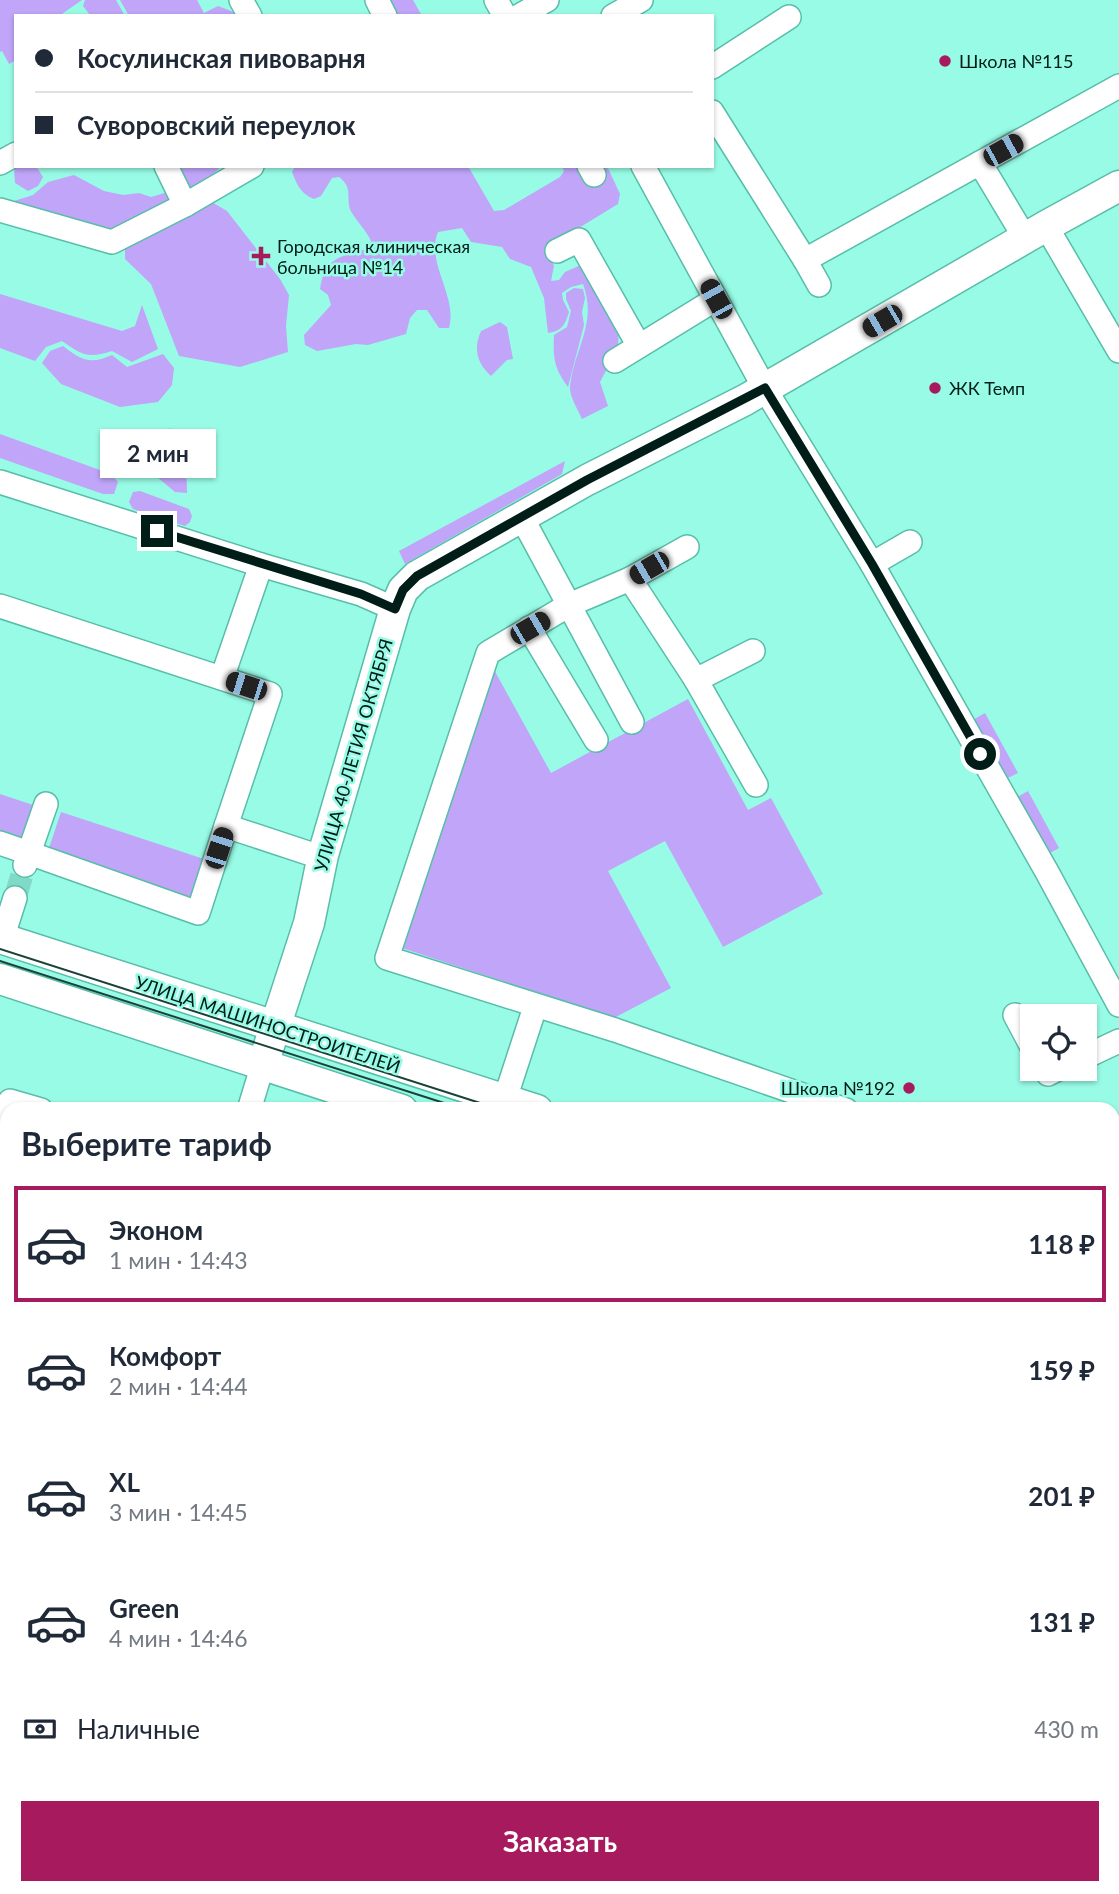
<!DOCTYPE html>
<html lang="ru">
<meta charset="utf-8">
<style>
:root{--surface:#fff;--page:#f6f6f7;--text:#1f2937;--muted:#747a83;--line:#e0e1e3;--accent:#a71b5e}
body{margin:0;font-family:Lato,sans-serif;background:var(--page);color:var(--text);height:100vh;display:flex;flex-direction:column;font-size:26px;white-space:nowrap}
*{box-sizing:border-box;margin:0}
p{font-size:23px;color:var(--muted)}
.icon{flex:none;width:38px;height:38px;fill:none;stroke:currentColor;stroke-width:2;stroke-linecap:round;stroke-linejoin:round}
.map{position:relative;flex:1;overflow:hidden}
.panel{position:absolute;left:0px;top:1102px;width:1120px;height:793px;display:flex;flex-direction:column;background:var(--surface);border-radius:21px 21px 0 0;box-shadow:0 2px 5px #0004}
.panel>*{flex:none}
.top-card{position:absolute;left:14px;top:14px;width:700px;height:154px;border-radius:0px;box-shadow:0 2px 5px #0004;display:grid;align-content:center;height:154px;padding:0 21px;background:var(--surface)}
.buttons{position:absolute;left:1020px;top:1004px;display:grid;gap:14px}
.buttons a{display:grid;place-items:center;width:77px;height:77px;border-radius:0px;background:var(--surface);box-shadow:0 2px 5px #0004;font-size:35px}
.end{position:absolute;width:32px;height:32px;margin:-16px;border:9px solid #001d17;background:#fff;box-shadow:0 0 0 4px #fff}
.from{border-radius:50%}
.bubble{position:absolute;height:49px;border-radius:0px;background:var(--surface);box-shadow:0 2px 5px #0004;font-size:23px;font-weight:700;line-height:49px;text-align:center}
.car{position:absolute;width:21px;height:42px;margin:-21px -10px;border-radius:9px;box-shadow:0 0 5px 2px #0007;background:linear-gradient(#222 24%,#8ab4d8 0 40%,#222 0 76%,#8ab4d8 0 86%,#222 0)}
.top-card b{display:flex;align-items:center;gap:24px;height:66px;font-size:26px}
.top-card b+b{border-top:2px solid var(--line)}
.top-card i{width:18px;height:18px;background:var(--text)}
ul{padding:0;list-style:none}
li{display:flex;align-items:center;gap:21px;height:116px;margin:0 14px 10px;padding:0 7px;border:4px solid transparent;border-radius:0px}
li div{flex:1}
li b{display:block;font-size:26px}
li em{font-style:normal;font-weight:700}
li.on{border-color:var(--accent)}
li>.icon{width:63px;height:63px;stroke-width:1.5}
h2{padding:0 21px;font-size:32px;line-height:84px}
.pay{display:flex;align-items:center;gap:18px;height:77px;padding:0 21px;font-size:26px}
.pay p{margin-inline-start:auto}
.primary-button{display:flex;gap:14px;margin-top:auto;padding:14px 21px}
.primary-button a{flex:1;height:80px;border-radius:0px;background:var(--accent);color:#fff;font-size:28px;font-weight:700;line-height:80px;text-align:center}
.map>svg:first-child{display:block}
.green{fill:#c0a5f9}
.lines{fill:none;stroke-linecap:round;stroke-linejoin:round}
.minor-tunnel{stroke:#81dac7;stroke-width:23;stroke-dasharray:23 11;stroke-linecap:butt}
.minor-casing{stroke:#58bda9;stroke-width:26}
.major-casing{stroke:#58bda9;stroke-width:33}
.minor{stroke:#fff;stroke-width:23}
.major{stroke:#fff;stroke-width:30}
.tram{stroke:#194239;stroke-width:2}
.route{stroke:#001d17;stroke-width:9}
.poi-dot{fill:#a71b5e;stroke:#98fbe6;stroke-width:2.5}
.labels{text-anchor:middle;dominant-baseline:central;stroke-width:5;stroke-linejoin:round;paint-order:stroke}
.poi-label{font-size:18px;fill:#001d17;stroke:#98fbe6;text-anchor:start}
.street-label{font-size:18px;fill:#001d17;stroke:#98fbe6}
</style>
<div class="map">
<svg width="1119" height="1894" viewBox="0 0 1119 1894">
<rect width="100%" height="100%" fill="#98fbe6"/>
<g class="green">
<path d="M0,0H82L59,16H16V60L9,64L2,51L0,52Z"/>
<path d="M85,0H116L125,16L90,15L83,6Z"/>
<path d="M120,0H197L204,13L218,6L244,16H129Z"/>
<path d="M384,0H413L422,16H393Z"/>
<path d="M18,166H36L43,177L38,186L28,191L15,183L14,169Z"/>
<path d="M172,166H222L187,197Z"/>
<path d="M295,166H468L494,211L504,210L560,177L564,171L562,166H607L620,194L618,204L546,248L554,266L551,281L559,280L565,272L583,264L619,320L618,348L600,382L608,406L582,419C578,410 570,397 570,388C573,350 598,324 583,284L571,287L562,293L563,300L569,312C565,325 562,331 548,333L544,298L531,267L510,259L502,247L471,242L462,228L438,232C425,262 458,296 449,328H439L427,310H417L410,318L406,334L368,345L356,344L317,351L305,345L304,335L331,305L328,295L320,289C325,256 341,257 369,248L371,241C366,230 358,223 352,213C344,200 355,189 339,177L332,178L321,196L314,199C301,194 297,185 292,172Z"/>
<path d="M74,175L104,191L123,195L139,193L151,197L168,192L174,204L108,235L11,202L33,195L48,182Z"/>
<path d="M210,201L227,211L280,279L289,295L286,326L288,352L240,367L179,356L151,284L125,259V247Z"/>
<path d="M574,288L583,289L585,298L582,312L584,325L568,387C554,368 553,358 554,335L567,327L571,311L566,299V293Z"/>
<path d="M0,294L122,331L135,326L142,305L158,349L132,362L112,351C88,359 82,355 62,341L46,347L35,361L0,348Z"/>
<path d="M500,322L507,327L513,359L507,360L491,376C477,363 473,349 481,331Z"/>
<path d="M63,346C81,360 90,365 112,355L127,367L163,354L174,368L172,385L158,402L120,407L61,384L42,363L50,351Z"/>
<path d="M170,428C183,450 187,468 187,493L175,492L151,472L155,440Z"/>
<path d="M0,434L111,474L118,482L114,494H103L0,458Z"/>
<path d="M565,461L562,474L405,564L399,551Z"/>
<path d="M140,491L189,509L192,516L190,522L185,526L133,509L129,502L133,492Z"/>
<path d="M492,666L551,773L688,699L748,810L771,798L823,894L723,947L665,841L608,871L671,988L614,1018L399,947Z"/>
<path d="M985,713L1018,773L1002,781L969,722Z"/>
<path d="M1028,791L1059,848L1043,857L1012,800Z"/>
<path d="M0,794L39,807L28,840L0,831Z"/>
<path d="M61,812L204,859L191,898L48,851Z"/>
</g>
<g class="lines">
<path class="minor-tunnel" d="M15,898L25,865"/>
<g class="minor-casing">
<g id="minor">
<path d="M241,0L250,16"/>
<path d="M377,0L385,16"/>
<path d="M496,0L505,16"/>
<path d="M519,16L547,0"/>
<path d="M613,16L641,0"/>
<path d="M712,67L789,17"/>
<path d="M712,112L805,260L1119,86"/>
<path d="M0,163L16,154"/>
<path d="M980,163L1025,238"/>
<path d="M166,166L185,205"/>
<path d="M589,166L594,175"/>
<path d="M643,166L765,389L872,564L1047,872L1119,1005"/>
<path d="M0,210L112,242L185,205L252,166"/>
<path d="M1046,226L1119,351"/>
<path d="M557,251L579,240L639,346"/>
<path d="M805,260L819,285"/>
<path d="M615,361L716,299"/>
<path d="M0,482L261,565L361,594L395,609"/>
<path d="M521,516L632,722"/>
<path d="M687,547L630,579L569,605L488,653L387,958L615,1030L846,1110"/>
<path d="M872,564L910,542"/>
<path d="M630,579L696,680L756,785"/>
<path d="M0,606L270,694L226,826"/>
<path d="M529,628L596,740"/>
<path d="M222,678L261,565"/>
<path d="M696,680L753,651"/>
<path d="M0,843L29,853L46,804"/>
<path d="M25,865L29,853L198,913L226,826L308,853L323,855"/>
<path d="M2,939L15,898"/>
<path d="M1015,1015L1032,1047"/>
<path d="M1085,1057L1119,1041"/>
<path d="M1046,1069L1048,1074L1058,1069"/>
<path d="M505,1099L535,1007"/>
<path d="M7,1110L10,1101L41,1110"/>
<path d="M249,1110L263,1064"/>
<path d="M0,1135L7,1111"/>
<path d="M1113,1207L1119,1209"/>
<path d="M0,1262L7,1264"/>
<path d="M1113,1462L1119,1464"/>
<path d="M1113,1668L1119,1670"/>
<path d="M0,1719L7,1721"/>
<path d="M0,1826L7,1805"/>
<path d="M864,1888L884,1894"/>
<path d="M150,1894L152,1888"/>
<path d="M599,1894L601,1888"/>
<path d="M777,1894L779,1888"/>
</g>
</g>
<g class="major-casing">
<g id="major">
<path d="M0,938L537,1110"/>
<path d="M0,979L402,1110"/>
<path d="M263,1064L309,923L323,855L395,609L403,590L417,576L587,480L745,400L1046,226L1119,186"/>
<path d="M1113,1294L1119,1295"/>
<path d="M1113,1328L1119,1330"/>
</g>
</g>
<use href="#minor" class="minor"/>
<use href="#major" class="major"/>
<g class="tram">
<path d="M0,949L502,1110"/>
<path d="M0,961L466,1110"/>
<path d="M1113,1306L1119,1308"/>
</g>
</g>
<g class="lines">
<path class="route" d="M157,531L361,594L395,609L403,590L417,576L587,480L765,388L872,564L980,754"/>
</g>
<g class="poi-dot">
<circle cx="945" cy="61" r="7"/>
<path d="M257.5 245.5h7v7h7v7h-7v7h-7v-7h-7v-7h7z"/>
<circle cx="935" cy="388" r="7"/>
<circle cx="909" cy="1088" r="7"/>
</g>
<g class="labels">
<g class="poi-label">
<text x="959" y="61">Школа №115</text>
<text x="277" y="246">Городская клиническая<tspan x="277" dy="21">больница №14</tspan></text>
<text x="949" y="388">ЖК Темп</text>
<text x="895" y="1088" text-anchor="end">Школа №192</text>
</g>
<g class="street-label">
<text transform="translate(353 755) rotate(-74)">УЛИЦА 40-ЛЕТИЯ ОКТЯБРЯ</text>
<text transform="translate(268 1024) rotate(18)">УЛИЦА МАШИНОСТРОИТЕЛЕЙ</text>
</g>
</g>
</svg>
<div class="buttons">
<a><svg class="icon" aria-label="locate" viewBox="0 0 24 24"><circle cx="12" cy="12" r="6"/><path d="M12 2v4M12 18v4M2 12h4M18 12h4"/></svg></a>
</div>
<i class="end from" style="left:980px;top:754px"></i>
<i class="end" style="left:157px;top:531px"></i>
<div class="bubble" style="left:100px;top:429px;width:116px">2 мин</div>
<i class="car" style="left:1003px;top:150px;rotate:61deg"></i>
<i class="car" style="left:716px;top:299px;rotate:331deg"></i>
<i class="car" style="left:882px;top:321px;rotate:240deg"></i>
<i class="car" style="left:649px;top:568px;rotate:240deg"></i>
<i class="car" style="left:530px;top:628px;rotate:60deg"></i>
<i class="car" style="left:246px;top:686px;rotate:288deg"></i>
<i class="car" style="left:219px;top:848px;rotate:18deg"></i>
<div class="top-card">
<b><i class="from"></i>Косулинская пивоварня</b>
<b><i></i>Суворовский переулок</b>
</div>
<section class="panel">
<h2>Выберите тариф</h2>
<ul>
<li class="on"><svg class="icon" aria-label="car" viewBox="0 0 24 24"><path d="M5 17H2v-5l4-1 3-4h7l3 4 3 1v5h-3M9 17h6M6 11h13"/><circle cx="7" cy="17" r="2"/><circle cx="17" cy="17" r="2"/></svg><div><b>Эконом</b><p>1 мин · 14:43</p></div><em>118 ₽</em></li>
<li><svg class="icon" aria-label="car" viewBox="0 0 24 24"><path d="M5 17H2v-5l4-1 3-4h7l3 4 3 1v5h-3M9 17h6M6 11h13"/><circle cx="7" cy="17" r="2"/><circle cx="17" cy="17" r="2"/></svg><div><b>Комфорт</b><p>2 мин · 14:44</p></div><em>159 ₽</em></li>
<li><svg class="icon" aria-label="car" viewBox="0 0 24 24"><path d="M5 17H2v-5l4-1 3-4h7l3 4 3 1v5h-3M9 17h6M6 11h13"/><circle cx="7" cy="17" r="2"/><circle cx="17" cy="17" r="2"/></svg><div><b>XL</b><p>3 мин · 14:45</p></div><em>201 ₽</em></li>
<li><svg class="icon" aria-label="car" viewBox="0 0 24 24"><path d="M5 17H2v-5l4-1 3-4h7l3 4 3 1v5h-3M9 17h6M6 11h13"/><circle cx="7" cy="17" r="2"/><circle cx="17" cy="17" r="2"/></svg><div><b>Green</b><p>4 мин · 14:46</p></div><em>131 ₽</em></li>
</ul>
<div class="pay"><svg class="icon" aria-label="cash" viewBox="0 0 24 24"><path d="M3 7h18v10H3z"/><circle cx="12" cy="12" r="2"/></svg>Наличные<p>430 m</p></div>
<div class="primary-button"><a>Заказать</a></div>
</section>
</div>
